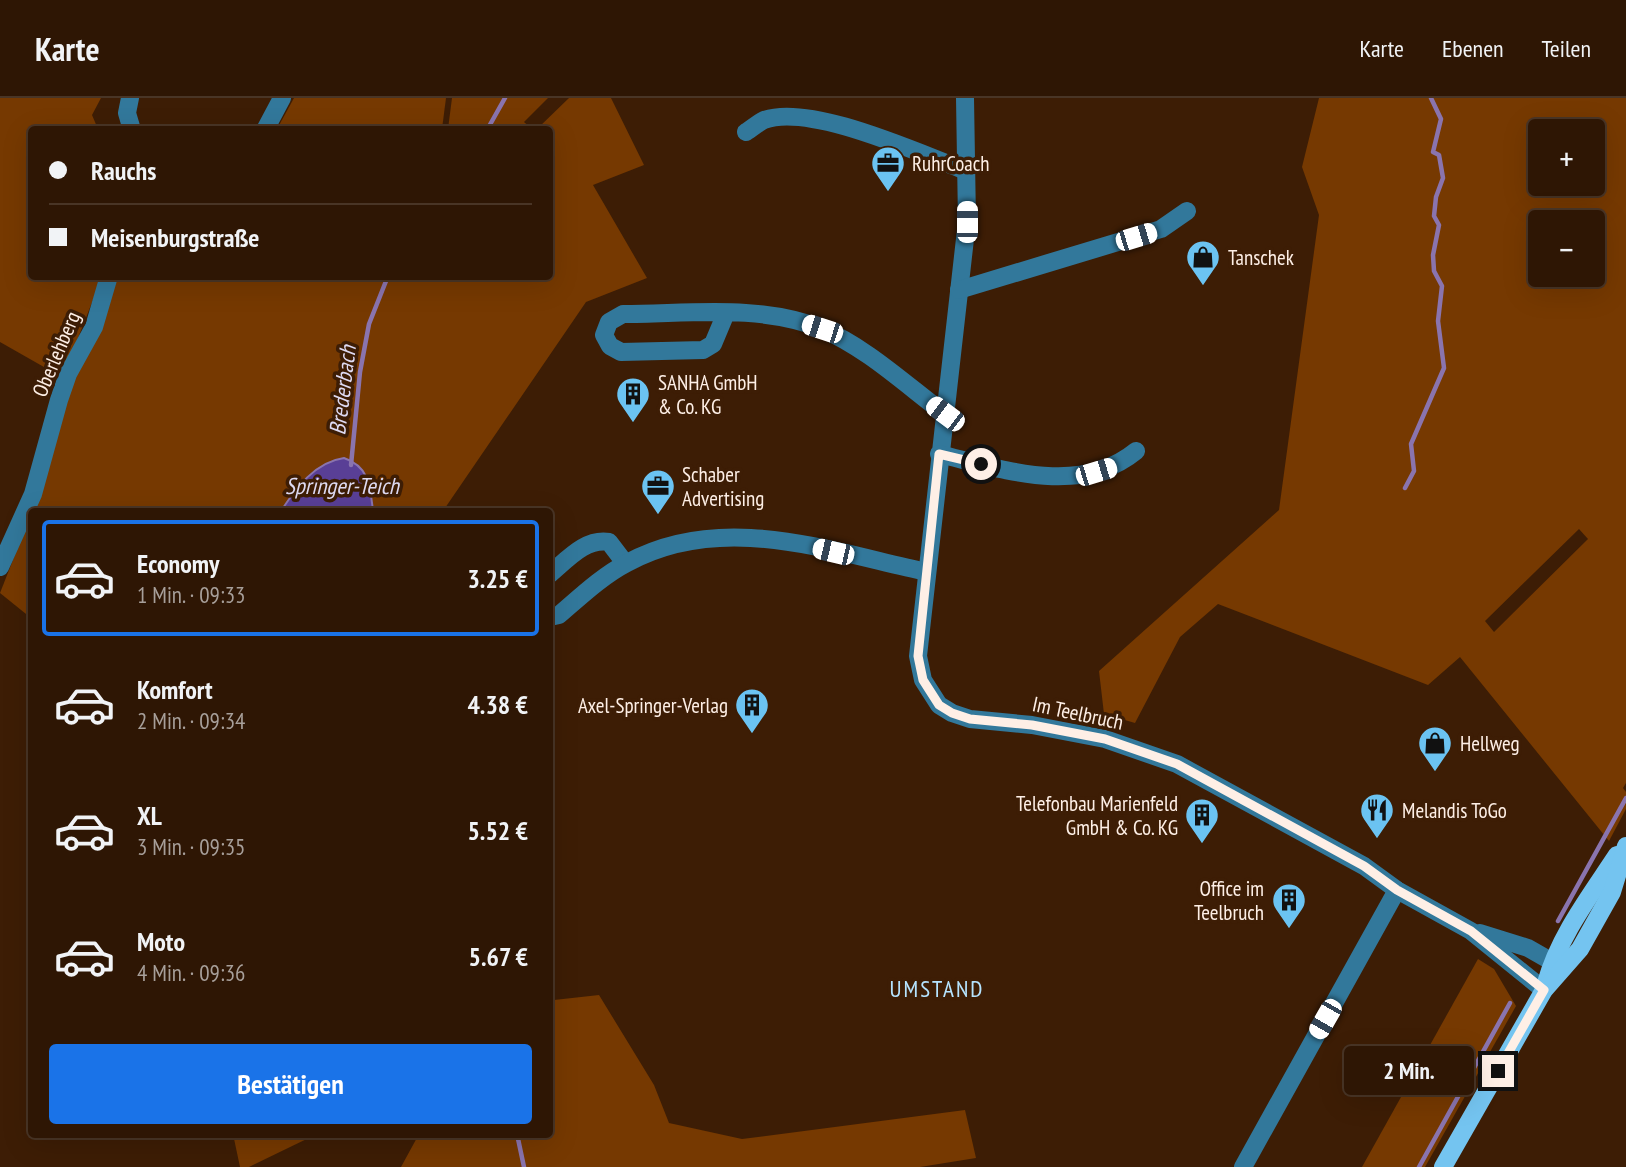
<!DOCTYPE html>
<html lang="de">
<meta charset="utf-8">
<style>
:root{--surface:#2e1604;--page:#3a2313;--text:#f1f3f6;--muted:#a79f9a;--line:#493526;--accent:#1a73e8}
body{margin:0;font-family:"PT Sans Narrow",sans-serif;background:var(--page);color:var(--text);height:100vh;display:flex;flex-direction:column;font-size:26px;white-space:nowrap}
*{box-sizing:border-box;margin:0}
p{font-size:23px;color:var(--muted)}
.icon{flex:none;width:38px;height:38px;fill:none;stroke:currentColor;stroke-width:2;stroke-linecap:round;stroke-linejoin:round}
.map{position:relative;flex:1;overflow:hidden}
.sheet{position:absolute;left:28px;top:410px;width:525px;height:630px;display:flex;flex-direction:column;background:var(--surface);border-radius:7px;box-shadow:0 7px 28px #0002,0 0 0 2px var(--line)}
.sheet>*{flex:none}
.top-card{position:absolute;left:28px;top:28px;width:525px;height:154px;border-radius:7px;box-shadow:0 7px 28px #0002,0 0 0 2px var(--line);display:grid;align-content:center;height:154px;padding:0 21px;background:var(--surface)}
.tools{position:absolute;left:1528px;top:21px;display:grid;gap:14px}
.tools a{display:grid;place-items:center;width:77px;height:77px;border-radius:7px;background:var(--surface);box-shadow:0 7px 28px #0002,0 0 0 2px var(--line);font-size:35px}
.end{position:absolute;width:32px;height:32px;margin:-16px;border:9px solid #feefe6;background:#111;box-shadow:0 0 0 4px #111}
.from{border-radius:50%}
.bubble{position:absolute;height:49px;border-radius:7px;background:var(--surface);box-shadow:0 7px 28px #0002,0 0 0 2px var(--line);font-size:23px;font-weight:700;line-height:49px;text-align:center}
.car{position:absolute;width:21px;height:42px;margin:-21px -10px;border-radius:9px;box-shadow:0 0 5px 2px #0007;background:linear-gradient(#fff 24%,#345 0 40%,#fff 0 76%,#345 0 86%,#fff 0)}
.top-card b{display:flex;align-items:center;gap:24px;height:66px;font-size:26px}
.top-card b+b{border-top:2px solid var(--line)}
.top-card i{width:18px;height:18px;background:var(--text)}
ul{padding:12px 0 0;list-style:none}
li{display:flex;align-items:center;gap:21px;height:116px;margin:0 14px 10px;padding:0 7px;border:4px solid transparent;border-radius:7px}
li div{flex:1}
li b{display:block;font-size:26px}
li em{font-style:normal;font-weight:700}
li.current{border-color:var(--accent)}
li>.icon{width:63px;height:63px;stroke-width:1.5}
.action{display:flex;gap:14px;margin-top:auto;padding:14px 21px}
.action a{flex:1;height:80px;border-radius:7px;background:var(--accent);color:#fff;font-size:28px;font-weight:700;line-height:80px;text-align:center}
header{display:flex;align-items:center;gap:42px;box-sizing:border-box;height:98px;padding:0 35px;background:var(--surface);border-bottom:2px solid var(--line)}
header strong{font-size:33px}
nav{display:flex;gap:38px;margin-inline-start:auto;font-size:24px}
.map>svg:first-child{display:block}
.green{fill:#763901;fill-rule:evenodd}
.water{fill:#593f96;stroke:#8a74ae;stroke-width:2}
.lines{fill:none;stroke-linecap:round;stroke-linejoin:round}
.stream{stroke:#8a74ae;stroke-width:4.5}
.minor{stroke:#32789b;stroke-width:18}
.major{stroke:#74c4f0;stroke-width:18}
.route{stroke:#feefe6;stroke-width:9}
.labels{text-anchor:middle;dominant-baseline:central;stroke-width:7;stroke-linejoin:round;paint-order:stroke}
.poi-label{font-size:21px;fill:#feefe6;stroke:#3d1d05;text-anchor:start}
.street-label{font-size:21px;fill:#feefe6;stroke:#3d1d05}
.water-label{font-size:23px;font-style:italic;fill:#dedaf2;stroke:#3d1d05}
.neighbourhood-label{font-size:23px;letter-spacing:2px;fill:#b6e4ff;stroke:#3d1d05}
</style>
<header>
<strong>Karte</strong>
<nav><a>Karte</a><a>Ebenen</a><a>Teilen</a></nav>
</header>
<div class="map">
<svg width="1626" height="1069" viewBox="0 0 1626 1069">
<rect width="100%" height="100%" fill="#3d1d05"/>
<g class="green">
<path d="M0,0H101L92,17L98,31L32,32V178L102,179L76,245L58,277L0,244Z"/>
<path d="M294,0H446L442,31H277Z"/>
<path d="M452,0H548L524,24L532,31H448Z"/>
<path d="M569,0H611L644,67L593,87L647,180L586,204L443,413H373L370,385L318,370L302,383L281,413H33L74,277L114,179L550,178V32L537,31Z"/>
<path d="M1319,0H1626V685L1623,690L1626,694V711L1609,743L1460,559L1428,587L1218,506L1180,539L1135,625L1104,616L1099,573L1279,412L1319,117L1302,69ZM1540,33H1592V86H1540ZM1540,124H1592V177H1540ZM1579,431L1588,441L1494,534L1485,523Z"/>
<path d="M31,416V520L0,495Z"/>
<path d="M1478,861L1494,871L1516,908L1425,1069H1362Z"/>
<path d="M550,882L554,902L599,897L654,987L669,1025L742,1041L965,1012L976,1060L920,1069H401L419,1036H550Z"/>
<path d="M233,1036H317L249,1069H240Z"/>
</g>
<path class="water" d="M344,360C370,369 370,389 373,413H281C296,390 315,364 344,360Z"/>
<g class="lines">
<g class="stream">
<path d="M487,32L505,0"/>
<path d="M351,367L360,274L369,226L388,178"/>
<path d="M1405,390L1414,373L1411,346L1444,270L1438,223L1442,188L1434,173L1433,157L1439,127L1434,118L1436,99L1443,80L1439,57L1433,54L1441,21L1431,0"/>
<path d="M1558,823L1626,700"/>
<path d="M517,1036L524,1069"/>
<path d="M1419,1069L1510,905"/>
</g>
<g class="minor">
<path d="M130,0L127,15L132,32"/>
<path d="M965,0L967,123L918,558L923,582L939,607L952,615L970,621L1032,627L1105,641L1177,666L1364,768L1397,792L1471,833L1544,892"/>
<path d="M265,32L282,0"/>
<path d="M746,34C751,31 758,25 764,22C811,5 920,56 967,73"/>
<path d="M959,192L1161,131L1187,113"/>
<path d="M726,215L713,246L703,252L621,254L610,248L604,237L609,224L623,216C688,216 759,206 820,230C866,249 906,287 945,316"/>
<path d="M939,356C1002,371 1080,399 1136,353"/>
<path d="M0,469L33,396L59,302L68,276L94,229L109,178"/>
<path d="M550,476C567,462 585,440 609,444L625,465"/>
<path d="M550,519L559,517C580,499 602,478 627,465C722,413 828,453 927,474"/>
<path d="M1480,835L1528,850L1563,870"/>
<path d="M1243,1069L1397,792"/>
</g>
<g class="major">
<path d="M1546,885C1559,838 1590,798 1617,757"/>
<path d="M1443,1069L1544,892L1580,851L1612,794L1626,748"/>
</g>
</g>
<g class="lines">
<path class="route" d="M981,366L939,356L918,558L923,582L939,607L952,615L970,621L1032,627L1105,641L1177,666L1364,768L1397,792L1471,833L1544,892L1498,973"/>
</g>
<defs>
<g id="office-pin" transform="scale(1.75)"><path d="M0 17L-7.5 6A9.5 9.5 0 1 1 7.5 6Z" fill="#6bc3f2" stroke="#3d1d05"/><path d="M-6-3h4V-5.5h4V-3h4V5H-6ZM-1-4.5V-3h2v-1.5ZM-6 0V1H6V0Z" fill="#111"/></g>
<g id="shop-pin" transform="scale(1.75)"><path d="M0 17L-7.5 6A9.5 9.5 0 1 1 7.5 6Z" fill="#6bc3f2" stroke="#3d1d05"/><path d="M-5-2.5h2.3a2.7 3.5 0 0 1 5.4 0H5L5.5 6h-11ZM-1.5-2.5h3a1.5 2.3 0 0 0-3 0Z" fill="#111"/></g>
<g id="building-pin" transform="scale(1.75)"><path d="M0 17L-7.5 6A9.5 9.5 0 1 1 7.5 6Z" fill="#6bc3f2" stroke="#3d1d05"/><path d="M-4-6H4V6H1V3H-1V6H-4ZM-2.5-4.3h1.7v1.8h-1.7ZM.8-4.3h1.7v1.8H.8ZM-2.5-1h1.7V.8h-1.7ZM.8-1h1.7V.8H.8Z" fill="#111"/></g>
<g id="restaurant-pin" transform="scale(1.75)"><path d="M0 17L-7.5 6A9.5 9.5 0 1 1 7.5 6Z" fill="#6bc3f2" stroke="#3d1d05"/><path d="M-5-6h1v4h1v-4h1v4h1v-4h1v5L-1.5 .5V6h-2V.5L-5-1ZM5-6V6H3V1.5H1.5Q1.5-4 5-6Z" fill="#111"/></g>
</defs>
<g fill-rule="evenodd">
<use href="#office-pin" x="888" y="65"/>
<use href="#shop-pin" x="1203" y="159"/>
<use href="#building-pin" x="633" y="296"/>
<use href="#office-pin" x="658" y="388"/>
<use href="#building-pin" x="752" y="607"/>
<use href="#shop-pin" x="1435" y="645"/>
<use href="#restaurant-pin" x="1377" y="712"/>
<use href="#building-pin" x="1202" y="717"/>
<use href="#building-pin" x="1289" y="802"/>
</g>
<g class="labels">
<g class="poi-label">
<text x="912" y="65">RuhrCoach</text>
<text x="1228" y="159">Tanschek</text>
<text x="658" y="284">SANHA GmbH<tspan x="658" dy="24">&amp; Co. KG</tspan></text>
<text x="682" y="376">Schaber<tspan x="682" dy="24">Advertising</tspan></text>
<text x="728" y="607" text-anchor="end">Axel-Springer-Verlag</text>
<text x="1460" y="645">Hellweg</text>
<text x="1178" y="705" text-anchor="end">Telefonbau Marienfeld<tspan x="1178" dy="24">GmbH &amp; Co. KG</tspan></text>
<text x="1402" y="712">Melandis ToGo</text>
<text x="1264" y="790" text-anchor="end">Office im<tspan x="1264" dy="24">Teelbruch</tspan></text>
</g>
<g class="street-label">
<text transform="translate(56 256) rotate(-67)">Oberlehberg</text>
<text transform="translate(1078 615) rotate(12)">Im Teelbruch</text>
</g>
<g class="water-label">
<text transform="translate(342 292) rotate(-83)">Brederbach</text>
<text x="342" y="387">Springer-Teich</text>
</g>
<g class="neighbourhood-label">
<text x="937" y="890">UMSTAND</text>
</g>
</g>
</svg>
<div class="tools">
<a>+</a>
<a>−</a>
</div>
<i class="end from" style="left:981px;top:366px"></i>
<i class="end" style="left:1498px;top:973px"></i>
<div class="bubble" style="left:1344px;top:948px;width:130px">2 Min.</div>
<i class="car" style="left:967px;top:124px;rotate:0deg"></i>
<i class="car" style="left:1136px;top:139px;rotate:73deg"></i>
<i class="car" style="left:822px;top:231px;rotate:288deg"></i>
<i class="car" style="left:945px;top:316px;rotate:307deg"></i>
<i class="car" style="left:1096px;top:374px;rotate:73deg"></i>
<i class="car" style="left:833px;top:454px;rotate:283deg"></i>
<i class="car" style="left:1325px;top:921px;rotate:210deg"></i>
<div class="top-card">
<b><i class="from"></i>Rauchs</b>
<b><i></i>Meisenburgstraße</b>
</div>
<section class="sheet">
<ul>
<li class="current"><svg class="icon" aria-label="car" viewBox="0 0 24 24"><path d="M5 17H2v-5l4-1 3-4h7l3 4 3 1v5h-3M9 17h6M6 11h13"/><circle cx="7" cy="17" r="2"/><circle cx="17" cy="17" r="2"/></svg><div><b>Economy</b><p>1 Min. · 09:33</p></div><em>3.25 €</em></li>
<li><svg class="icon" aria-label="car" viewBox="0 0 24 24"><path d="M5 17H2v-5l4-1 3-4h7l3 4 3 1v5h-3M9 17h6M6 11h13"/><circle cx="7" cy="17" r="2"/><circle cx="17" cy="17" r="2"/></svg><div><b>Komfort</b><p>2 Min. · 09:34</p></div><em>4.38 €</em></li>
<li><svg class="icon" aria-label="car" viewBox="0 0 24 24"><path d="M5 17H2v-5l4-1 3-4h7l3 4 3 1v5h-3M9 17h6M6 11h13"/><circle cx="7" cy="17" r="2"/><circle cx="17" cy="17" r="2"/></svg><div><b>XL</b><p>3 Min. · 09:35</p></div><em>5.52 €</em></li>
<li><svg class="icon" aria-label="car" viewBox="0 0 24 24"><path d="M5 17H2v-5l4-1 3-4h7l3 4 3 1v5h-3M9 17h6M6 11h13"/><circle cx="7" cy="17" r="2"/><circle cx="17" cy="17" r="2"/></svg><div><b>Moto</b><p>4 Min. · 09:36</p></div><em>5.67 €</em></li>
</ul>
<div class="action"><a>Bestätigen</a></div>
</section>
</div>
